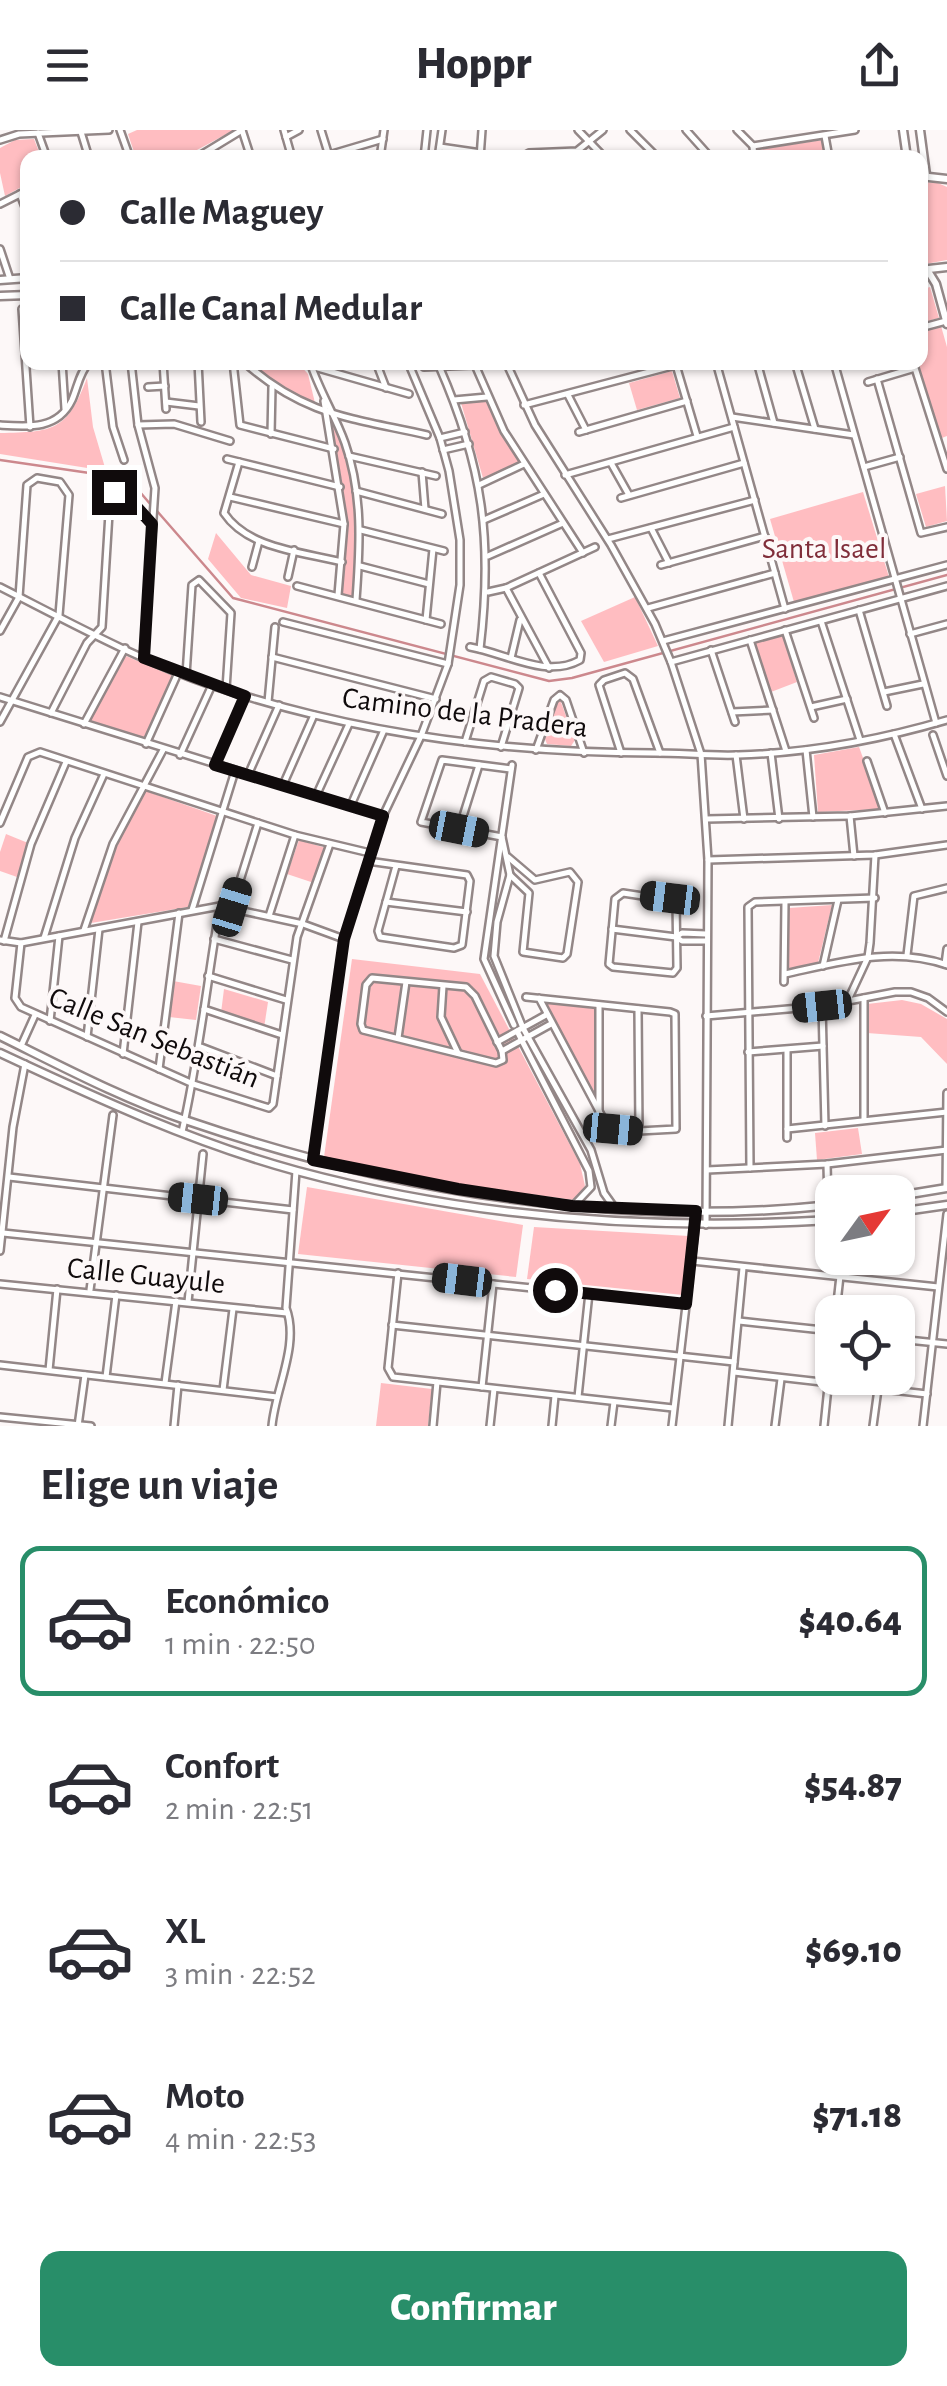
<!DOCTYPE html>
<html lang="es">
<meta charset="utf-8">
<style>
:root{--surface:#fff;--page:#f2f2f3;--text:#2b2b33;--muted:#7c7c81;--line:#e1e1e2;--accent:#288e69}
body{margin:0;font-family:"Alegreya Sans",sans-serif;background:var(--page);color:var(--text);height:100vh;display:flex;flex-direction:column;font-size:38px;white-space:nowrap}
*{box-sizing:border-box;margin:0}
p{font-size:32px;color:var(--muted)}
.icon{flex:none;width:55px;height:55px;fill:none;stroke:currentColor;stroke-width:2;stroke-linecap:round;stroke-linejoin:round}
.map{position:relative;height:1296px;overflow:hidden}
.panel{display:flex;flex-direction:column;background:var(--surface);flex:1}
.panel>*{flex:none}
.guide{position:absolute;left:20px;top:20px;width:908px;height:220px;border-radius:20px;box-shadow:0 2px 8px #0004;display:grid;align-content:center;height:220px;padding:0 40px;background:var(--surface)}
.needle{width:65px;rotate:57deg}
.tools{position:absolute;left:815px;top:1045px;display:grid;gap:20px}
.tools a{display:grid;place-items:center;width:100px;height:100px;border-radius:20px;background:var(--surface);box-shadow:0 2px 8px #0004;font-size:50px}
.end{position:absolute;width:45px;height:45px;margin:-22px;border:12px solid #100b0c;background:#fff;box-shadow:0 0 0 5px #fff}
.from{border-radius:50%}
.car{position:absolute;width:30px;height:60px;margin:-30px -15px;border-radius:12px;box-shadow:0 0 8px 2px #0007;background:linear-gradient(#222 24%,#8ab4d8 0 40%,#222 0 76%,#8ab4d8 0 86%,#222 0)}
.guide b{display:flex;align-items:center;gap:35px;height:95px;font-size:38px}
.guide b+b{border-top:2px solid var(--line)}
.guide i{width:25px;height:25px;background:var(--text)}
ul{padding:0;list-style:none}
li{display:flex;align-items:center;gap:30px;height:150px;margin:0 20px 15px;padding:0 20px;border:5px solid transparent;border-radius:20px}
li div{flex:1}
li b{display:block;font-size:38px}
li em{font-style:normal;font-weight:800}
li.on{border-color:var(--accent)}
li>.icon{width:90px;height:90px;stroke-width:1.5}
h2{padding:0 40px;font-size:45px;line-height:120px}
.button{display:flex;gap:20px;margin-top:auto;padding:20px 40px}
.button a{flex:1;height:115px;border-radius:20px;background:var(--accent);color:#fff;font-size:40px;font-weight:800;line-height:115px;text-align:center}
header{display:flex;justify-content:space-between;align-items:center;height:130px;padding:0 40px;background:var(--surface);font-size:45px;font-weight:800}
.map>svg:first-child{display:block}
.green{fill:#ffbdc1}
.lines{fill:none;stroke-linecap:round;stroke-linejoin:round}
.stream{stroke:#cc888d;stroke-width:2.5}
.street-casing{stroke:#938787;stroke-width:10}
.secondary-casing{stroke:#938787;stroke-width:11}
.street{stroke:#fff;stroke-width:5}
.secondary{stroke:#fff;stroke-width:6}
.route{stroke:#100b0c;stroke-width:12}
.labels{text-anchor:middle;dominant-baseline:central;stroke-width:8;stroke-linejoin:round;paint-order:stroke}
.park-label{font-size:30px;fill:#802e3a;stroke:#fdf8f8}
.street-label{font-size:30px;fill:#100b0c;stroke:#fdf8f8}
</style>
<header><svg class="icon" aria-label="menu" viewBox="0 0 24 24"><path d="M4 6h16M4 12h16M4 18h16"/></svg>Hoppr<svg class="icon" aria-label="share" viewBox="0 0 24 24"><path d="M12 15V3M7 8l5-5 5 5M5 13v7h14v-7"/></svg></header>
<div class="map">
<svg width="947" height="1296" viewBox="0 0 947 1296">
<rect width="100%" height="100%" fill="#fdf8f8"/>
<g class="green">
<path d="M137,0H234L184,27L136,28L128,4Z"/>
<path d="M34,9L41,27L28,28L27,54L5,66L0,43V18L15,10Z"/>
<path d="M822,10L825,27H756L755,20Z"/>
<path d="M920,52L938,53L947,57V130L920,135Z"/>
<path d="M930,157L939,188L920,193V160Z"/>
<path d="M941,196L947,217V306L939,309L922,254L919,233L920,201Z"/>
<path d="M254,233H298L308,244L315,273L280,259Z"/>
<path d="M672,241L680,268L637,280L629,253Z"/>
<path d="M87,248L93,297L106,341L0,324V303C54,302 67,301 87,248Z"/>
<path d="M486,270L520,332L483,348L461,273Z"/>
<path d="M334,296C358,351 361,409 353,468L340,465C349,408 347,352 329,297Z"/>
<path d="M945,356L947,391L926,397L916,364Z"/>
<path d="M863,362L889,447L794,472L770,389Z"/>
<path d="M216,403L251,445L291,456L287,478L241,468L208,429Z"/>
<path d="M635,467L658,516L604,532L581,491Z"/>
<path d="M782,504L797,552L771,562L754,512Z"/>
<path d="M126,526L173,546L146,610L90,590Z"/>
<path d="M559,567L575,610L571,616L547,614L545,609Z"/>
<path d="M859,617L882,679L818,682L814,625Z"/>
<path d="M143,660L217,686L188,777L91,793L114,723Z"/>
<path d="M6,704L28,713L17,747L0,741V722Z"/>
<path d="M299,710L326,718L314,753L287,744Z"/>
<path d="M832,775L818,833L787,839L789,778Z"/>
<path d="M352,829L480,844L580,1034L585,1056L574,1070L446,1053L324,1027Z"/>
<path d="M173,851L201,856L196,890L169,887Z"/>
<path d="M224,859L268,872L264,898L221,883Z"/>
<path d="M902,870L921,874L947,889V934L921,907L867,903V874Z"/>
<path d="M549,871L594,879L596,964H592L545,876Z"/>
<path d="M858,998L862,1024L817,1030L815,1003Z"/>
<path d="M307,1057L523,1095L516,1147L298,1124Z"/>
<path d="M534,1097L689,1106L683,1165L527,1149Z"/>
<path d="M381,1253L432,1259L428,1296H376Z"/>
</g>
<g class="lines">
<g class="stream">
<path d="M0,330L117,347L134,355L151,375"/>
<path d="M157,381L233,468L549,551L572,548L947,445"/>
</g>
<g class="street-casing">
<g id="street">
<path d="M120,0L130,28"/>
<path d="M242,0L251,28"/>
<path d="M284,0L292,28"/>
<path d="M321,0L329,26"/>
<path d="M578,0L605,28"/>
<path d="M630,0L658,28"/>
<path d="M686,0L711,28"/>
<path d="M737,0L753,16L855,0"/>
<path d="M81,2L89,28"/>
<path d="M38,3L47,28"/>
<path d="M825,6L829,28"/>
<path d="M286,7L299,0"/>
<path d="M0,10L19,4L109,0"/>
<path d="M753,16L754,28"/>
<path d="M440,17L481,23"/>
<path d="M329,25L383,9"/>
<path d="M196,28L242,0"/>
<path d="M380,28L384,0"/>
<path d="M424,28L427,0"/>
<path d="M438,28L442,0"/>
<path d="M480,28L482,0"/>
<path d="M520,28L529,23L577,21L603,0"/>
<path d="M20,64L28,85"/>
<path d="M0,74L28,60"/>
<path d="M0,119L10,149"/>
<path d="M22,179L30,297"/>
<path d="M920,198L946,191"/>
<path d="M62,232L65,279"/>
<path d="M105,232L113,297L124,330"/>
<path d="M131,232L138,295L155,358L144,526"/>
<path d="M163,232L166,279"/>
<path d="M198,232L201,292"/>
<path d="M233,232L240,295L334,319"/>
<path d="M244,232C304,286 352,288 427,305"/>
<path d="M310,232C319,260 335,285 345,313C363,364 360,416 356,470"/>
<path d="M376,232L386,258"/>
<path d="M506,232L535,295L611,415L655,494L671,532L701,624L708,730L706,1095"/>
<path d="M716,232L785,479"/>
<path d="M757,232L774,293"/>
<path d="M795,232L815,299"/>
<path d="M834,232L936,593"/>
<path d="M538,235L545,232"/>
<path d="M676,235L697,306"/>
<path d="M311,236L409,264"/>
<path d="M439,236C483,336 493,410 480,519"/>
<path d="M424,237L475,235L504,301L583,423"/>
<path d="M877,249L921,403L947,397"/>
<path d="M868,252L915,238L947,339"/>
<path d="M148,257L165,256"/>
<path d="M568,265L586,300"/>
<path d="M454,270L487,267"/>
<path d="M324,271L344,394L338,465"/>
<path d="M166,272L199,276"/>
<path d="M524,275L676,235"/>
<path d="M732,287L854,305"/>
<path d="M0,295C28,297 58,300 72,270C78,256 79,244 89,232"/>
<path d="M138,295L174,294L230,311"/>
<path d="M579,302L687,271"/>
<path d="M271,304L272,257"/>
<path d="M440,308L465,302"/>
<path d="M443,320L469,314"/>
<path d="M349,326L436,346"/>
<path d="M227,329L340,357"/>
<path d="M239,332L224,383C248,419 303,422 342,432"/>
<path d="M611,333L629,365"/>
<path d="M864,337L900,327"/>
<path d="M422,342L425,379"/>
<path d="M565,345L734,297"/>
<path d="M479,355L524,334"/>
<path d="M356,361L442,384"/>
<path d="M230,367L344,394"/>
<path d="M621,368L744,333"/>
<path d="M484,390L544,364"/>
<path d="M651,398L669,433"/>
<path d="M361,400L444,421"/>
<path d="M608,409L755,370"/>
<path d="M488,426L563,393"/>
<path d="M661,435L765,406"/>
<path d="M360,436L429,454"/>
<path d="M252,437L259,411"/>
<path d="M288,447L294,420"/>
<path d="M297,456L441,494"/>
<path d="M0,457C69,492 140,531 214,556C356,604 504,623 654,623C682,623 710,626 738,625C808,623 879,610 947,590"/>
<path d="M506,458L549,538"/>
<path d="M488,462L506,458L595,417"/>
<path d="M648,478L775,443"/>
<path d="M859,480L887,576"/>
<path d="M426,490L433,419"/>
<path d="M821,491L860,610"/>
<path d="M283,492L448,534"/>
<path d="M785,500L814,588"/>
<path d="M0,501L19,467L27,355L37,348L60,352L69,365L59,485L0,592"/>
<path d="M910,504L947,494"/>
<path d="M750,510L786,621"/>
<path d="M663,511L947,435"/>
<path d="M470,517C505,523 546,549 580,530L581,523L539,443"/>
<path d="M711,520L735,592"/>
<path d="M272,527L436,569"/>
<path d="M511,528L520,490"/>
<path d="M671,532L947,456"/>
<path d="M186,545L192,455L199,450L231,483L226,559"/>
<path d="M884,562L923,554"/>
<path d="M0,567L383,686"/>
<path d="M268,572L275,497"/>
<path d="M811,577L847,569"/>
<path d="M732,582L773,580"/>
<path d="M51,583L87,513L102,497L110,367L114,363H124L152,394"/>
<path d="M84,594L125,518"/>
<path d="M894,604L922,679"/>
<path d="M933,605L947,646"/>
<path d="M465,612L484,551L491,547L515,554L519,558L501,617"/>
<path d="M146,614L178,543"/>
<path d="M536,620L554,570L560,565L566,570L584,623"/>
<path d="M806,620L813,687"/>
<path d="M621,623L599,555L604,550L625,543L633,549L660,623"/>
<path d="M771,623L779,689"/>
<path d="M180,625L212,555"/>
<path d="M736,625L744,689"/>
<path d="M867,631L885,683"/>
<path d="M215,635L245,566"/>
<path d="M512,635L484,829L514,895"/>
<path d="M248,645L279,575"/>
<path d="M283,655L314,585"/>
<path d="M316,666L349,594"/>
<path d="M351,675L384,600"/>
<path d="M850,686L854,726"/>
<path d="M706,689L850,686L947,676"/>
<path d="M0,693L28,627L40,622L295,705L370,723"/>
<path d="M459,699L479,635"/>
<path d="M502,707L510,745L497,792L494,826L523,898L591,1020L604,1063L614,1077"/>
<path d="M502,707L421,692L442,630L511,639"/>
<path d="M508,727L535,750L570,742L578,752L567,824L563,828L523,822L529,763L510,745"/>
<path d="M708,730L875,725L947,715"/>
<path d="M368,731L467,745L470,751L462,815L454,818L380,807L378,801L396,736"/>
<path d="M623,763L676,771L677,838L673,843L613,837L609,834L615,769Z"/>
<path d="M386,772L467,782"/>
<path d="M232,776L258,693"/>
<path d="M192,780L235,641"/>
<path d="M269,786L295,705"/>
<path d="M612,799L676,807L682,811H706"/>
<path d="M84,800L113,714L163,620"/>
<path d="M676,807L682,803L706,804"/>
<path d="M44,808L75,708L104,644"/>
<path d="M214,809L292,830"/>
<path d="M0,810L21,813L220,776L303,794L344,809"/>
<path d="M4,811L31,714L66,632"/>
<path d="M21,813L15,868L21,877L193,954L269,978L273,974L297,807L330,714"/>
<path d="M907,825L914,766L947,758"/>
<path d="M945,834L947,819"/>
<path d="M823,836L838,770"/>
<path d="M785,844C840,832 892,816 947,835"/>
<path d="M208,846L286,870"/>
<path d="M372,848L466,857L475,866L502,921L503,930L496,933L363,900L361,894L366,855Z"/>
<path d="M784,852L785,772"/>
<path d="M443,856L441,887L458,923"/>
<path d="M526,867C574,872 622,877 670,882L675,884L676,999L639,1001L607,996L539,868"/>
<path d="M864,868V990"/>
<path d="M848,870L868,827L870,813L875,725"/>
<path d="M822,876L825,996"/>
<path d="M204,879L282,905"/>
<path d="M638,879L639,1001"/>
<path d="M706,886L822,876L895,862H911L928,868L947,882"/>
<path d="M50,891L59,806"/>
<path d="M517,901L589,1041L591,1057L575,1074"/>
<path d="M87,907L99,799"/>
<path d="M398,908L406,852"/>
<path d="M497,912L546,885"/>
<path d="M21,916L35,885"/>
<path d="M201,917L277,946"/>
<path d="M502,921L551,894"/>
<path d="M748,922L823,916"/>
<path d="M123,924L138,792"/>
<path d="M159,939L179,783"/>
<path d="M599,982V875"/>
<path d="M787,999L947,982"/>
<path d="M182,1002C199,928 207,852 220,776"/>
<path d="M787,1008V921"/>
<path d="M313,1030L344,809L383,686L421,606L448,534L460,455V410L449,341L440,308L408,232"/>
<path d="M827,1034L828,1075"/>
<path d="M750,1038L748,777L755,772L875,768"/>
<path d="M707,1040L827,1034L947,1020"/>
<path d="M9,1047L293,1080"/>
<path d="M946,1058L947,963"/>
<path d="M3,1103L686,1174"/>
<path d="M0,1121L13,997L25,934"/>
<path d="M692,1131L938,1157"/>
<path d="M398,1143L388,1238L393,1247L673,1278"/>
<path d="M0,1154L287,1183"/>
<path d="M90,1160L113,985"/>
<path d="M188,1172L203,1024"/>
<path d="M836,1182L842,1128"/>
<path d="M739,1191L832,1201"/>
<path d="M392,1195L734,1232"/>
<path d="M898,1209L947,1214"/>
<path d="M0,1235L277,1267"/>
<path d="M49,1240L57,1159"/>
<path d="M734,1242L927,1264"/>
<path d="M106,1247L116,1165"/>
<path d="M165,1253L176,1171"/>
<path d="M482,1257L493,1154"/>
<path d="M223,1260L233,1179"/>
<path d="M578,1267L589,1163"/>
<path d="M0,1287L91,1296"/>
<path d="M78,1296L85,1245"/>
<path d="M174,1296L178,1255"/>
<path d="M272,1296C275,1259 300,1215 286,1178L296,1041"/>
<path d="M433,1296L437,1252"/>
<path d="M490,1296L494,1259"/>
<path d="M552,1296L555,1266"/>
<path d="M611,1296L614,1272"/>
<path d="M672,1296L697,1081"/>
<path d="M728,1296L743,1138"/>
<path d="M775,1296L781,1249"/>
<path d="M824,1296L832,1218"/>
<path d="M873,1296L878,1259"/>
<path d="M923,1296L947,1084"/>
</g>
</g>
<g class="secondary-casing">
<g id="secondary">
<path d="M903,0L907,28"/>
<path d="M920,0L926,45"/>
<path d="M920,46L947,49"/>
<path d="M920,140L947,137"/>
<path d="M928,141L936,154L947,194"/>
<path d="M0,150L28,148"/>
<path d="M0,166L28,165"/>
<path d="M0,906C61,936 123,969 188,991C393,1061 616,1098 832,1075"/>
<path d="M0,923C96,968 194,1013 297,1041C472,1088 652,1101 832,1090"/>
<path d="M898,1066L947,1058"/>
<path d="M898,1082L947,1075"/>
</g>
</g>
<use href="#street" class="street"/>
<use href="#secondary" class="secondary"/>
</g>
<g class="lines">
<path class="route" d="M114,362L124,363L152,394L144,528L245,566L215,635L383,686L344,809L313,1030L458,1059L572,1076L696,1081L686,1174L555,1160"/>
</g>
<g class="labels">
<g class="park-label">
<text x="824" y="419">Santa Isael</text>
</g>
<g class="street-label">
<text transform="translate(465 583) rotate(7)">Camino de la Pradera</text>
<text transform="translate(154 908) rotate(22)">Calle San Sebastián</text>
<text transform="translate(146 1146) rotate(6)">Calle Guayule</text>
</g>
</g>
</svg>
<div class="tools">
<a><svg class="needle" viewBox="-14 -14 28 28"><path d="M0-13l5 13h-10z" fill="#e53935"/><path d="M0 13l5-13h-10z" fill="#7c7c81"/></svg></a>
<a><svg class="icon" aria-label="locate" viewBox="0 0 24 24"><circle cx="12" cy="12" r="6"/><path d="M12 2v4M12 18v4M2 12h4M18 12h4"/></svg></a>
</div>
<i class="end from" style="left:555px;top:1160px"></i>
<i class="end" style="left:114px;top:362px"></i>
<i class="car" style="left:459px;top:699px;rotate:101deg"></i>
<i class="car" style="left:670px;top:768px;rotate:277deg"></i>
<i class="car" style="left:232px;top:777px;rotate:17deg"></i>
<i class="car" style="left:822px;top:876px;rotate:264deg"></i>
<i class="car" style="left:613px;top:999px;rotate:95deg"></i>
<i class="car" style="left:198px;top:1069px;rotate:276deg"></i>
<i class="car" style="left:462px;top:1150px;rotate:277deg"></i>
<div class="guide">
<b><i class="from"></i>Calle Maguey</b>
<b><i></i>Calle Canal Medular</b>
</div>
</div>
<section class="panel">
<h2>Elige un viaje</h2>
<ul>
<li class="on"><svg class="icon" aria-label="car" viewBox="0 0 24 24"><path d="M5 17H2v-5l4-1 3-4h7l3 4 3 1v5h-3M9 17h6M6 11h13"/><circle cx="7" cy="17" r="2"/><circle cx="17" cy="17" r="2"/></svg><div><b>Económico</b><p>1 min · 22:50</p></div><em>$40.64</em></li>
<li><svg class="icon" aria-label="car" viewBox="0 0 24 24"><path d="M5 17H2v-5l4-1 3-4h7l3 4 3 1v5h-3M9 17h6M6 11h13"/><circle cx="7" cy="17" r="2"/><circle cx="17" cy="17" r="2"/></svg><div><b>Confort</b><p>2 min · 22:51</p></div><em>$54.87</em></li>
<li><svg class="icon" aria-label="car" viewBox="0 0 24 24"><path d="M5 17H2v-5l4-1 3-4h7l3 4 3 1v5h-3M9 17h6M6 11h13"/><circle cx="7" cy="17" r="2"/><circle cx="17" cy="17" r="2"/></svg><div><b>XL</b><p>3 min · 22:52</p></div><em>$69.10</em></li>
<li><svg class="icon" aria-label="car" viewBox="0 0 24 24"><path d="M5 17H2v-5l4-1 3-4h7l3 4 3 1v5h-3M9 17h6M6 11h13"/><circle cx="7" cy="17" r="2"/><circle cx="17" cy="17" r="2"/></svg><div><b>Moto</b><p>4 min · 22:53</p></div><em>$71.18</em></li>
</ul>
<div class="button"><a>Confirmar</a></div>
</section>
